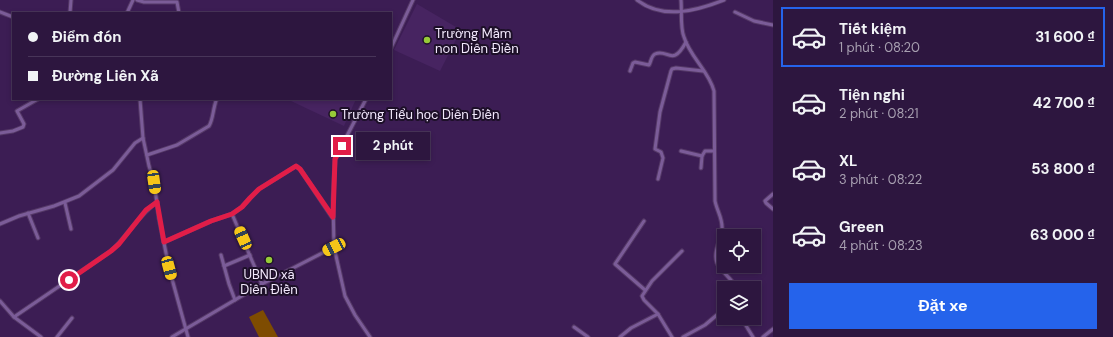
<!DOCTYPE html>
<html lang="vi">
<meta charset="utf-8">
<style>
:root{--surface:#2d163f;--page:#351f46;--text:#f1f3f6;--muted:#a79fb0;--line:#483559;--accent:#2563eb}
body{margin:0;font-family:"DM Sans",sans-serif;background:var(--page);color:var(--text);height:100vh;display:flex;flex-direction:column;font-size:15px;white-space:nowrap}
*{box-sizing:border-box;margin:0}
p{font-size:13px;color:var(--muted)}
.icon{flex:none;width:22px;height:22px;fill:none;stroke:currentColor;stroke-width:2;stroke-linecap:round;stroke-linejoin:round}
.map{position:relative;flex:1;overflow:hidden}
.drawer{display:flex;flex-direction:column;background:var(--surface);width:340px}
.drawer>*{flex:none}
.top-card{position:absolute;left:12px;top:12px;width:380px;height:88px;border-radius:0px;box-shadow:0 2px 6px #0003,0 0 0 1px var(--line);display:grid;align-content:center;height:88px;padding:0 16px;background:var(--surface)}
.buttons{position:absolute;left:717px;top:229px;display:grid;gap:8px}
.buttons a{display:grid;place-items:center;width:44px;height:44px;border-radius:0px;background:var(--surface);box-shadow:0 2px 6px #0003,0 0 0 1px var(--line);font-size:20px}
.end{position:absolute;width:18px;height:18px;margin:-9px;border:5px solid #e11d48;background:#fff;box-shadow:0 0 0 2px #fff}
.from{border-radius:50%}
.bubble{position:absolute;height:28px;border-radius:0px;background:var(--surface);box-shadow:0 2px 6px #0003,0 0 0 1px var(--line);font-size:13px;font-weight:700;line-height:28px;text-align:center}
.car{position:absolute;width:12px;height:24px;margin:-12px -6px;border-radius:5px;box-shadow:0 0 3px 1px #0007;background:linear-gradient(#f5c518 24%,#345 0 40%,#f5c518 0 76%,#345 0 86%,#f5c518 0)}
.top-card b{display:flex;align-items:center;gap:14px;height:38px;font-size:15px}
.top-card b+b{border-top:1px solid var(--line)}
.top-card i{width:10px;height:10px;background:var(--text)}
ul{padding:7px 0 0;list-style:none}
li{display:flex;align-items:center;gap:12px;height:60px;margin:0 8px 6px;padding:0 8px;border:2px solid transparent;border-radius:0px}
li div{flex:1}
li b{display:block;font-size:15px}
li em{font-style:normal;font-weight:700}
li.on{border-color:var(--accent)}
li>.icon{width:36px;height:36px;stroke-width:1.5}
.primary-button{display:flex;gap:8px;margin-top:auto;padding:8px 16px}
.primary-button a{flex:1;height:46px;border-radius:0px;background:var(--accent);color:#fff;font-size:16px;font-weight:700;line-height:46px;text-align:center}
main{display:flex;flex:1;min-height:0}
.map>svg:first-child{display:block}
.built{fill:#472461}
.park{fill:#7e4c01}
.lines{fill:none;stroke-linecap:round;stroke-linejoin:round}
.minor-casing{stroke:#553967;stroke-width:5}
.minor{stroke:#7b5c98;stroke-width:3}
.route{stroke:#e11d48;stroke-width:5}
.poi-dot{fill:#97cb38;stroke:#1d1028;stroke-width:1.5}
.labels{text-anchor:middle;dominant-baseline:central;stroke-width:4;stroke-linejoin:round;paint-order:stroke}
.poi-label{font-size:13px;fill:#f3e9fd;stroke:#1d1028;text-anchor:start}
</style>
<main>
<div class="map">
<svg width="773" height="337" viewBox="0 0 773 337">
<rect width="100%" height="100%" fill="#3c1d54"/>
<g class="built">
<path d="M417,4L461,30L440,71L394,50Z"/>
<path d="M292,99H356L344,126L291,101Z"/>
</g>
<path class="park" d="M263,310L278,337H259L249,317Z"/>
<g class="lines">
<g class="minor-casing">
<g id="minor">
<path d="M137,0L144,2H177L179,13"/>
<path d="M637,0C663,20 696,11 724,0"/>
<path d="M681,0C682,11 680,28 684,37C690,57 709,71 714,91L715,201C717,211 723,219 722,229C721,240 713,252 717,263C721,272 732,278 736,288"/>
<path d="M0,12L13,17"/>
<path d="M735,12L754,21L773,25"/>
<path d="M70,13L71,0"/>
<path d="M127,13L133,0"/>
<path d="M391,48L413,0"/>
<path d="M630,71L633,63L635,62L649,65C651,62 651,56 655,54C668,48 672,68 686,42"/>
<path d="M140,99L143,138L149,166L154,182L159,218L169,268L188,337"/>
<path d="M0,133L13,131L23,127L24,124L17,111L38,99"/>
<path d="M681,151L702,156"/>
<path d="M147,155L177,145L209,126C213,120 213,109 216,101"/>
<path d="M701,168L702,156L705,151H714"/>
<path d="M658,179L663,158L661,152L655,149L660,112L671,71L672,69L676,68L703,71"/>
<path d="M773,194L765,201L766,203L773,209"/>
<path d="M65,203L71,229"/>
<path d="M28,213L38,238"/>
<path d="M232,214L262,284"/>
<path d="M644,221L615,264L645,290"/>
<path d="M0,224L19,216L54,206L79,196L113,170L135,143L143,138"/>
<path d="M164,242L211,221L232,214L242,207L250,198L259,189L296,166L300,169L332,217"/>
<path d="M334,247L345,296L355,315L370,337"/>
<path d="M221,255L229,284L235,300"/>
<path d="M224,266L250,255"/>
<path d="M0,301L14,317L41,337"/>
<path d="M658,314L644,300L642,296L652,281L682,251"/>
<path d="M14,317L111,251C128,236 138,215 157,202"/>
<path d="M744,318L745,324L753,337"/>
<path d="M574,327L588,337"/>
<path d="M57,337L72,318"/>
<path d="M172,337L262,284L334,247L333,201L335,159L366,99"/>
<path d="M620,337L631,328L658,314L672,337"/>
<path d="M683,337L705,325L724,309"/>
<path d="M763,337L773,329"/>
</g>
</g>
<use href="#minor" class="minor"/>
</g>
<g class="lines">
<path class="route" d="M69,280L111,251L119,244L146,210L157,202L164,242L211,221L232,214L242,207L250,198L259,189L296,166L300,169L333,217L335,159L342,146"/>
</g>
<g class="poi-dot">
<circle cx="427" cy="40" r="4"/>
<circle cx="333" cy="114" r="4"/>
<circle cx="269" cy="260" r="4"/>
</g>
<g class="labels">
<g class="poi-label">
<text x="435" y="33">Trường Mầm<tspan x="435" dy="15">non Diên Điền</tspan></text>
<text x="341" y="114">Trường Tiểu học Diên Điền</text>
<text x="269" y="274" text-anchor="middle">UBND xã<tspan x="269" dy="15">Diên Điền</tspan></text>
</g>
</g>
</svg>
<div class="buttons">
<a><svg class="icon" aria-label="locate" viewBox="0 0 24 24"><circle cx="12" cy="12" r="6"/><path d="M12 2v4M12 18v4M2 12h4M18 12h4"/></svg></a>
<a><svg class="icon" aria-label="layers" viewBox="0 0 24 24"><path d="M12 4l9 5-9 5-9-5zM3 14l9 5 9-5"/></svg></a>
</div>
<i class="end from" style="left:69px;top:280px"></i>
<i class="end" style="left:342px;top:146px"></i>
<div class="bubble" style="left:356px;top:132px;width:74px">2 phút</div>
<i class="car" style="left:154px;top:182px;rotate:172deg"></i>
<i class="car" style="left:243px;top:238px;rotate:336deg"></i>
<i class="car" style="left:334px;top:247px;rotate:243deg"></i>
<i class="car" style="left:169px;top:268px;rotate:165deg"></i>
<div class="top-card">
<b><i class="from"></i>Điểm đón</b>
<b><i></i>Đường Liên Xã</b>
</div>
</div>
<section class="drawer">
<ul>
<li class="on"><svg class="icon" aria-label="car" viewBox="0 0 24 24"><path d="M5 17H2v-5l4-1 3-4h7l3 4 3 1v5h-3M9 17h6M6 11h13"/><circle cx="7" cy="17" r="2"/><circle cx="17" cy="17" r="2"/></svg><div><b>Tiết kiệm</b><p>1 phút · 08:20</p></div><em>31 600 ₫</em></li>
<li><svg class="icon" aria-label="car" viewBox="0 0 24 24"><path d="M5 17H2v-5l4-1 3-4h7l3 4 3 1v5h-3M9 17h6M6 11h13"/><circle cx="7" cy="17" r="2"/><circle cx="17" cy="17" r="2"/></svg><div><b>Tiện nghi</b><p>2 phút · 08:21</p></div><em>42 700 ₫</em></li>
<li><svg class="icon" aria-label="car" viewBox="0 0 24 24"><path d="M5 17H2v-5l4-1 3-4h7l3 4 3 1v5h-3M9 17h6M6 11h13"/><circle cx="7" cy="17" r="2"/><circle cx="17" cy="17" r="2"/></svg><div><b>XL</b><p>3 phút · 08:22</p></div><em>53 800 ₫</em></li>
<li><svg class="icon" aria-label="car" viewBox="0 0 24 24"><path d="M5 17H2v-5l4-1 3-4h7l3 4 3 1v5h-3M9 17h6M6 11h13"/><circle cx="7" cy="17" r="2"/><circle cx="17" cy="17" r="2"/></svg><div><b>Green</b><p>4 phút · 08:23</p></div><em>63 000 ₫</em></li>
</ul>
<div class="primary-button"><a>Đặt xe</a></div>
</section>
</main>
